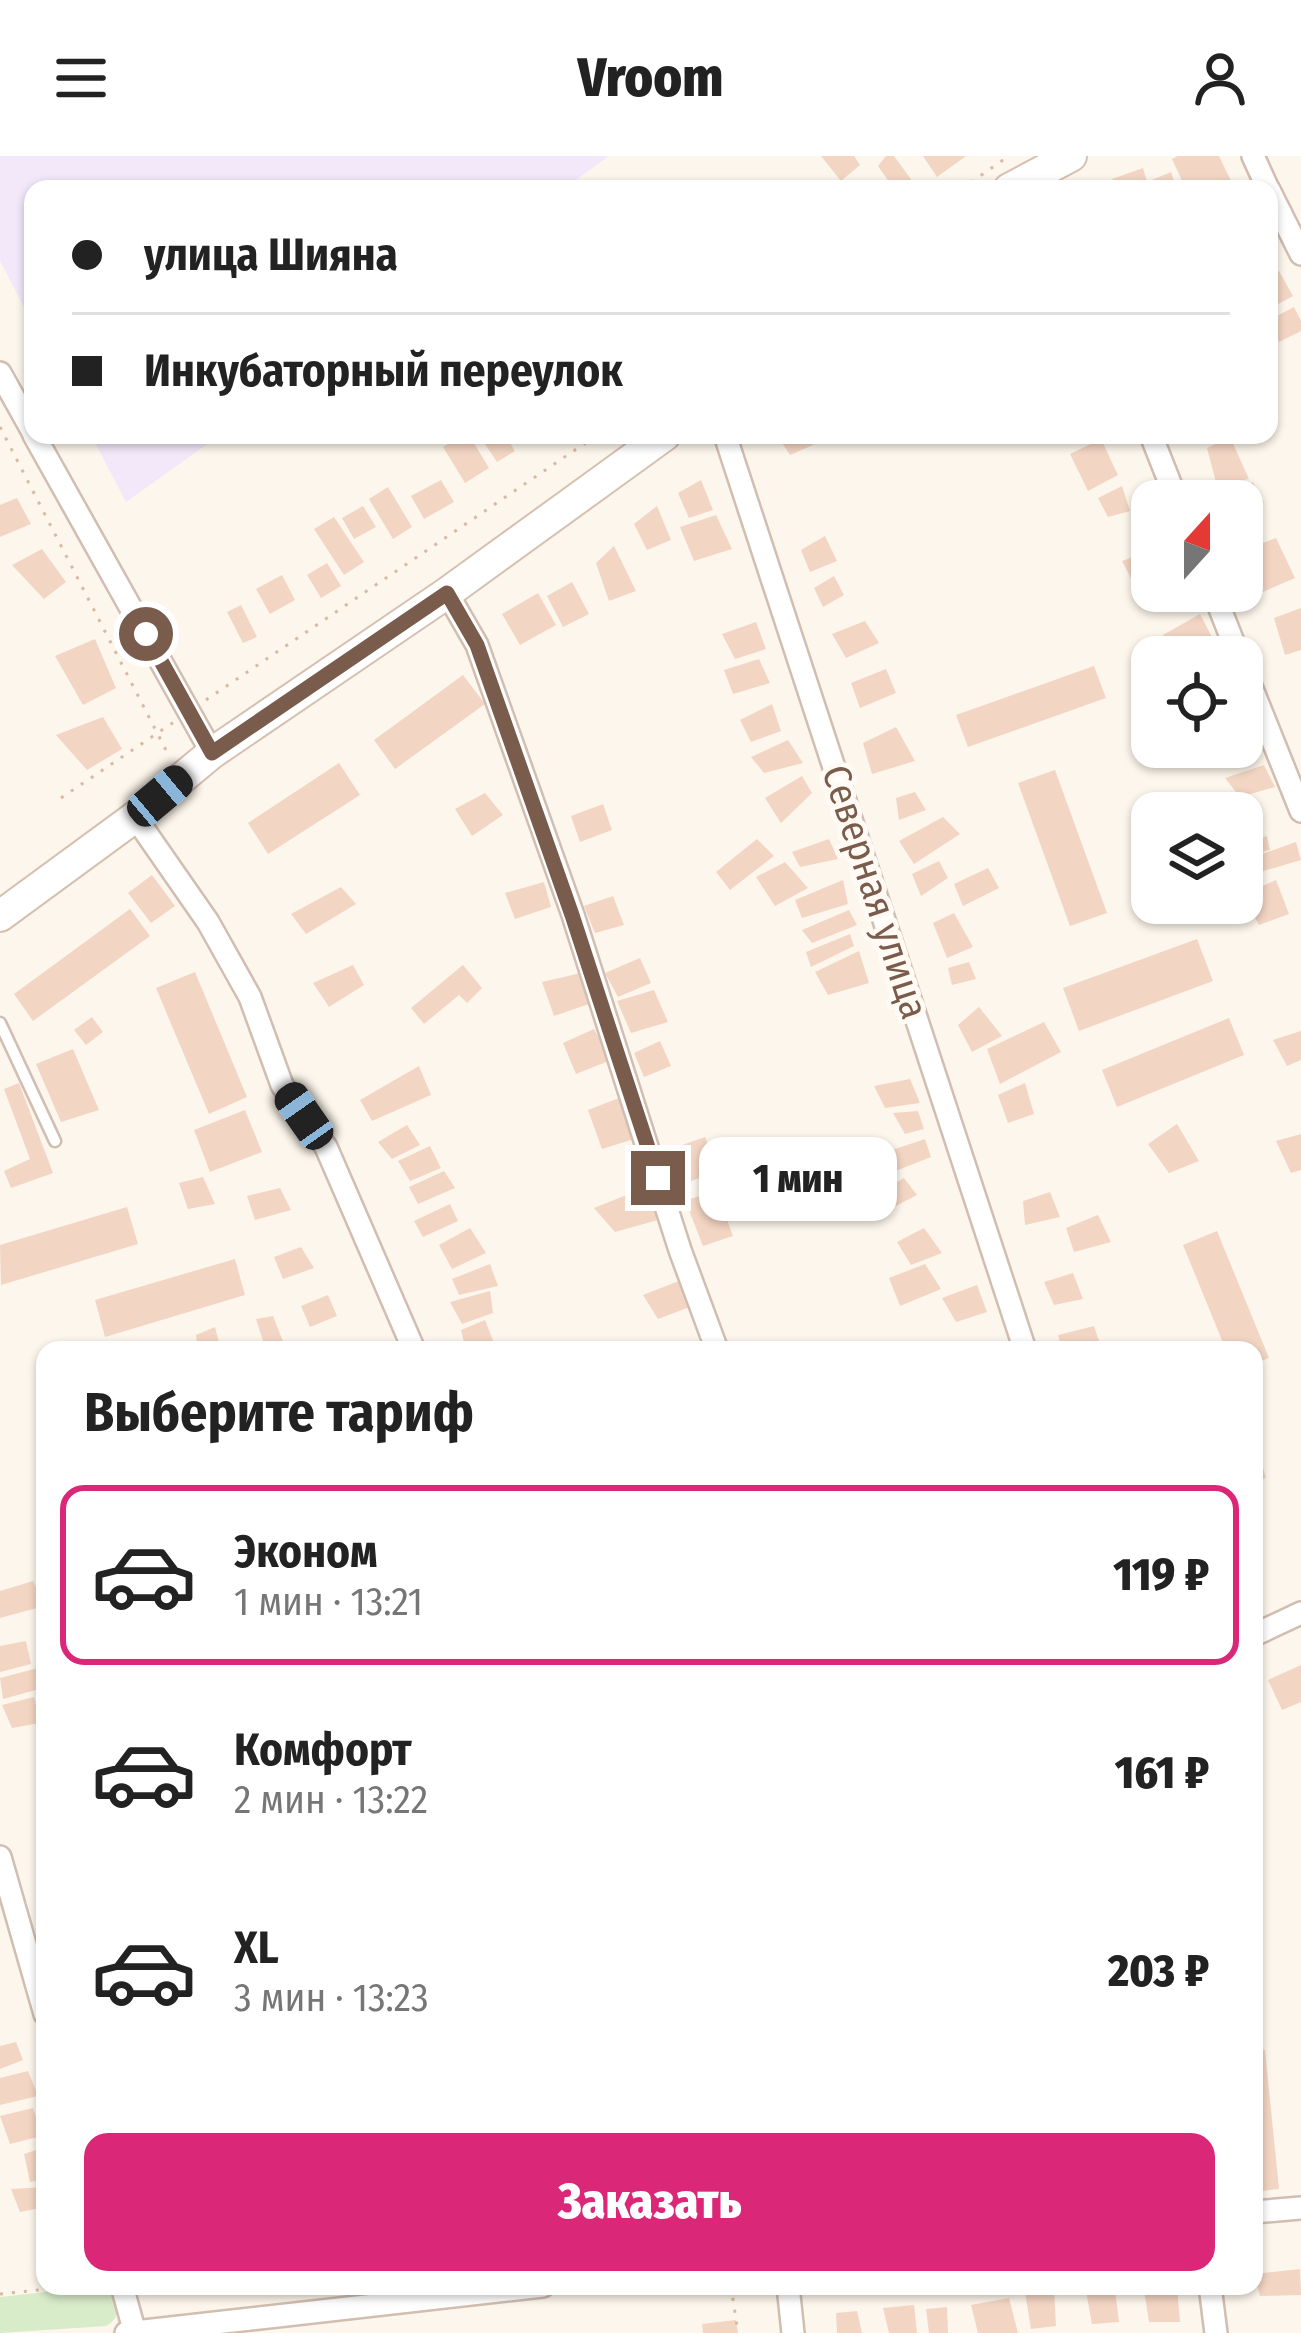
<!DOCTYPE html>
<html lang="ru">
<meta charset="utf-8">
<style>
:root{--surface:#fff;--page:#f2f2f2;--text:#222;--muted:#767676;--line:#e0e0e0;--accent:#db2777}
body{margin:0;font-family:"Fira Sans Condensed",sans-serif;background:var(--page);color:var(--text);height:100vh;display:flex;flex-direction:column;font-size:45px;white-space:nowrap}
*{box-sizing:border-box;margin:0}
p{font-size:39px;color:var(--muted)}
.icon{flex:none;width:66px;height:66px;fill:none;stroke:currentColor;stroke-width:2;stroke-linecap:round;stroke-linejoin:round}
.map{position:relative;flex:1;overflow:hidden}
.side{position:absolute;left:36px;top:1185px;width:1227px;height:954px;display:flex;flex-direction:column;background:var(--surface);border-radius:24px;box-shadow:0 3px 9px #0004}
.side>*{flex:none}
.banner{position:absolute;left:24px;top:24px;width:1254px;height:264px;border-radius:24px;box-shadow:0 3px 9px #0004;display:grid;align-content:center;height:264px;padding:0 48px;background:var(--surface)}
.needle{width:78px;rotate:21deg}
.fabs{position:absolute;left:1131px;top:324px;display:grid;gap:24px}
.fabs a{display:grid;place-items:center;width:132px;height:132px;border-radius:24px;background:var(--surface);box-shadow:0 3px 9px #0004;font-size:60px}
.end{position:absolute;width:54px;height:54px;margin:-27px;border:15px solid #7a5c4d;background:#fff;box-shadow:0 0 0 6px #fff}
.from{border-radius:50%}
.bubble{position:absolute;height:84px;border-radius:24px;background:var(--surface);box-shadow:0 3px 9px #0004;font-size:39px;font-weight:800;line-height:84px;text-align:center}
.car{position:absolute;width:36px;height:72px;margin:-36px -18px;border-radius:15px;box-shadow:0 0 9px 3px #0007;background:linear-gradient(#222 24%,#8ab4d8 0 40%,#222 0 76%,#8ab4d8 0 86%,#222 0)}
.banner b{display:flex;align-items:center;gap:42px;height:114px;font-size:45px}
.banner b+b{border-top:3px solid var(--line)}
.banner i{width:30px;height:30px;background:var(--text)}
ul{padding:0;list-style:none}
li{display:flex;align-items:center;gap:36px;height:180px;margin:0 24px 18px;padding:0 24px;border:6px solid transparent;border-radius:24px}
li div{flex:1}
li b{display:block;font-size:45px}
li em{font-style:normal;font-weight:800}
li.current{border-color:var(--accent)}
li>.icon{width:108px;height:108px;stroke-width:1.5}
h2{padding:0 48px;font-size:54px;line-height:144px}
.button{display:flex;gap:24px;margin-top:auto;padding:24px 48px}
.button a{flex:1;height:138px;border-radius:24px;background:var(--accent);color:#fff;font-size:48px;font-weight:800;line-height:138px;text-align:center}
header{display:flex;justify-content:space-between;align-items:center;height:156px;padding:0 48px;background:var(--surface);font-size:54px;font-weight:800}
.map>svg:first-child{display:block}
.education{fill:#f3e8fa}
.green{fill:#d8ecc9}
.building{fill:#f3d5c3}
.lines{fill:none;stroke-linecap:round;stroke-linejoin:round}
.lane-casing{stroke:#d1beb0;stroke-width:15}
.street-casing{stroke:#d1beb0;stroke-width:26}
.secondary-casing{stroke:#d6c0b0;stroke-width:34}
.path{stroke:#d9b8a5;stroke-width:3;stroke-dasharray:3 9;stroke-linecap:butt}
.lane{stroke:#fff;stroke-width:10}
.street{stroke:#fff;stroke-width:21}
.secondary{stroke:#fff;stroke-width:30}
.route{stroke:#7a5c4d;stroke-width:15}
.labels{text-anchor:middle;dominant-baseline:central;stroke-width:10;stroke-linejoin:round;paint-order:stroke}
.street-label{font-size:39px;fill:#7a5c4d;stroke:#fffaf3}
</style>
<header><svg class="icon" aria-label="menu" viewBox="0 0 24 24"><path d="M4 6h16M4 12h16M4 18h16"/></svg>Vroom<svg class="icon" aria-label="person" viewBox="0 0 24 24"><circle cx="12" cy="8" r="4"/><path d="M4 21q1-7 8-7t8 7"/></svg></header>
<div class="map">
<svg width="1301" height="2177" viewBox="0 0 1301 2177">
<rect width="100%" height="100%" fill="#fdf6ec"/>
<g class="education">
<path d="M0,0H609L563,33H33V168L0,105Z"/>
<path d="M91,279H220L126,346Z"/>
</g>
<path class="green" d="M100,2130H115C118,2146 123,2161 106,2170L0,2177V2141Z"/>
<g class="building">
<path d="M821,0H854L860,9L841,25Z"/>
<path d="M886,0H894L913,26L906,33H894L878,10Z"/>
<path d="M923,0H966L937,21Z"/>
<path d="M1178,0H1219L1235,33H1186L1172,3Z"/>
<path d="M1143,12L1147,26L1130,33H1117L1112,23Z"/>
<path d="M1171,16L1177,33H1149L1147,26Z"/>
<path d="M1279,115L1293,140L1269,153V121Z"/>
<path d="M1294,151L1301,165V175L1279,186L1269,164Z"/>
<path d="M463,279H469L489,312L465,327L443,291Z"/>
<path d="M479,279H505L515,295L497,306Z"/>
<path d="M777,279H805L813,289L790,299Z"/>
<path d="M1230,281L1249,323L1217,330L1207,292Z"/>
<path d="M1101,283L1118,319L1088,335L1070,298Z"/>
<path d="M441,324L454,346L424,363L411,340Z"/>
<path d="M701,324L713,354L689,362L678,337Z"/>
<path d="M1253,326L1264,347L1242,356V345H1232L1228,338Z"/>
<path d="M1122,330L1130,355L1108,361L1098,342Z"/>
<path d="M388,331L412,371L393,383L369,343Z"/>
<path d="M1149,336L1152,344V366L1142,368L1133,344Z"/>
<path d="M17,342L31,368L0,381V349Z"/>
<path d="M363,350L376,371L354,383L342,362Z"/>
<path d="M657,350L671,384L647,394L634,368Z"/>
<path d="M716,359L732,393L694,405L680,371Z"/>
<path d="M334,361L364,406L344,419L314,373Z"/>
<path d="M825,380L837,405L810,416L801,394Z"/>
<path d="M1276,382L1295,422L1258,438L1242,405V395Z"/>
<path d="M614,390L636,435L609,445L596,407Z"/>
<path d="M42,393L66,426L44,443L12,409Z"/>
<path d="M1152,394V417L1133,426L1122,405Z"/>
<path d="M327,407L341,430L321,442L307,419Z"/>
<path d="M282,419L295,444L270,458L256,433Z"/>
<path d="M834,420L844,439L823,451L814,432Z"/>
<path d="M572,426L589,458L563,471L547,440Z"/>
<path d="M538,437L556,469L520,489L502,458Z"/>
<path d="M241,449L257,481L243,487L227,456Z"/>
<path d="M1301,452V494L1285,499L1274,462Z"/>
<path d="M1200,458L1213,483L1176,499L1163,479Z"/>
<path d="M865,465L879,487L846,502L832,478Z"/>
<path d="M756,466L766,493L735,503L722,478Z"/>
<path d="M95,483L116,532L83,549L55,500Z"/>
<path d="M759,503L770,527L733,538L724,514Z"/>
<path d="M1094,510L1106,542L968,591L956,559Z"/>
<path d="M886,513L896,537L860,552L851,527Z"/>
<path d="M463,519L485,548L395,613L374,584Z"/>
<path d="M772,548L781,575L751,586L740,564Z"/>
<path d="M1242,549L1259,586L1221,604L1217,591H1242Z"/>
<path d="M103,561L122,593L87,614L56,579Z"/>
<path d="M896,571L915,605L872,618L863,587Z"/>
<path d="M788,584L803,607L764,617L751,601Z"/>
<path d="M339,607L360,639L268,698L248,667Z"/>
<path d="M1264,609L1275,631L1240,641L1225,622Z"/>
<path d="M1055,614L1107,757L1070,770L1018,627Z"/>
<path d="M802,620L812,637L781,667L765,642Z"/>
<path d="M915,636L926,654L899,664L896,642Z"/>
<path d="M485,637L503,659L472,680L455,653Z"/>
<path d="M603,648L612,674L580,686L571,660Z"/>
<path d="M943,661L960,678L914,708L899,685Z"/>
<path d="M1267,680L1270,694L1242,701V687Z"/>
<path d="M757,683L774,700L730,734L716,716Z"/>
<path d="M829,683L838,703L800,711L792,696Z"/>
<path d="M1296,686L1301,704L1247,720L1242,705Z"/>
<path d="M939,705L948,722L921,740L912,718Z"/>
<path d="M785,706L808,732L775,750L756,721Z"/>
<path d="M988,712L999,732L963,750L954,728Z"/>
<path d="M152,719L175,750L151,767L128,737Z"/>
<path d="M843,724L848,748L802,762L795,744Z"/>
<path d="M1276,724L1289,758L1259,769L1242,739Z"/>
<path d="M544,726L551,751L515,763L505,737Z"/>
<path d="M341,731L356,748L306,778L291,758Z"/>
<path d="M613,740L624,769L595,777L584,750Z"/>
<path d="M130,753L150,780L33,865L14,838Z"/>
<path d="M849,754L857,769L812,787L802,774Z"/>
<path d="M954,757L973,791L947,802L933,767Z"/>
<path d="M850,778L854,790L811,811L806,796Z"/>
<path d="M1197,783L1213,825L1079,875L1063,832Z"/>
<path d="M859,795L869,827L828,839L815,816Z"/>
<path d="M640,802L651,827L618,841L605,817Z"/>
<path d="M969,806L976,823L952,829L948,812Z"/>
<path d="M353,809L364,829L329,851L313,827Z"/>
<path d="M463,809L482,832L467,847L459,839L424,868L411,852Z"/>
<path d="M195,816L247,941L209,958L156,832Z"/>
<path d="M581,817L592,847L554,860L542,826Z"/>
<path d="M654,834L668,866L631,877L617,845Z"/>
<path d="M979,851L1002,880L972,896L958,869Z"/>
<path d="M92,861L103,876L86,889L74,874Z"/>
<path d="M1229,862L1244,899L1117,951L1102,914Z"/>
<path d="M1044,866L1061,896L1000,928L987,893Z"/>
<path d="M594,873L611,904L576,918L563,887Z"/>
<path d="M1301,875V904L1287,910L1273,884Z"/>
<path d="M660,885L671,910L644,921L634,897Z"/>
<path d="M73,893L99,954L61,966L36,908Z"/>
<path d="M419,910L431,939L372,965L360,944Z"/>
<path d="M910,923L920,947L885,952L874,930Z"/>
<path d="M19,927L53,1017L11,1032L4,1015L30,1003L4,933Z"/>
<path d="M1025,927L1034,958L1008,967L998,939Z"/>
<path d="M619,942L634,983L602,993L588,954Z"/>
<path d="M245,954L262,996L210,1016L194,974Z"/>
<path d="M918,955L924,973L905,978L893,957Z"/>
<path d="M1177,968L1199,1005L1169,1017L1148,988Z"/>
<path d="M407,969L420,989L392,1003L378,986Z"/>
<path d="M1301,978V1014L1291,1017L1276,985Z"/>
<path d="M705,981L717,1015L681,1029L668,994Z"/>
<path d="M925,983L931,1001L883,1020L871,1001Z"/>
<path d="M430,990L441,1012L410,1025L398,1005Z"/>
<path d="M444,1015L455,1032L418,1048L409,1031Z"/>
<path d="M203,1021L215,1048L188,1053L179,1027Z"/>
<path d="M904,1022L917,1039L886,1055L873,1040Z"/>
<path d="M280,1032L291,1054L255,1064L247,1040Z"/>
<path d="M644,1032L658,1064L615,1076L594,1052Z"/>
<path d="M717,1036L733,1080L703,1090L685,1044Z"/>
<path d="M1050,1036L1060,1061L1025,1069L1023,1045Z"/>
<path d="M450,1048L458,1065L423,1081L414,1065Z"/>
<path d="M127,1051L138,1088L1,1129L0,1089Z"/>
<path d="M1098,1059L1111,1086L1074,1096L1066,1072Z"/>
<path d="M470,1072L486,1097L452,1113L439,1089Z"/>
<path d="M924,1072L942,1097L911,1109L897,1086Z"/>
<path d="M1217,1075L1269,1202L1254,1208V1194H1226L1183,1089Z"/>
<path d="M301,1091L314,1112L283,1123L274,1101Z"/>
<path d="M235,1103L245,1139L105,1181L95,1144Z"/>
<path d="M490,1108L498,1130L459,1139L452,1123Z"/>
<path d="M925,1108L941,1133L900,1150L889,1122Z"/>
<path d="M1073,1117L1083,1143L1054,1149L1044,1126Z"/>
<path d="M684,1123L695,1149L658,1163L643,1139Z"/>
<path d="M977,1129L987,1156L956,1166L942,1142Z"/>
<path d="M490,1135L493,1157L462,1168L450,1146Z"/>
<path d="M328,1139L337,1160L310,1171L301,1150Z"/>
<path d="M273,1160L286,1193L266,1194L256,1163Z"/>
<path d="M485,1164L496,1192L466,1194L461,1174Z"/>
<path d="M1094,1170L1102,1194H1062L1058,1179Z"/>
<path d="M215,1171L221,1194H198L196,1179Z"/>
<path d="M1254,1283L1266,1322L1254,1325Z"/>
<path d="M33,1425L44,1450L0,1462V1435Z"/>
<path d="M26,1485L31,1508L0,1516V1490Z"/>
<path d="M1301,1509V1546L1282,1554L1268,1524Z"/>
<path d="M38,1512L43,1532L3,1543L0,1522Z"/>
<path d="M34,1541L40,1567L12,1572L2,1549Z"/>
<path d="M16,1886L23,1904L0,1913V1890Z"/>
<path d="M1265,1894L1279,2033L1254,2036V1895Z"/>
<path d="M28,1915L38,1940L0,1949V1922Z"/>
<path d="M33,1952L42,1980L10,1988L0,1960Z"/>
<path d="M45,1991V2023L30,2026L24,1998Z"/>
<path d="M45,2031V2051L20,2056L11,2033Z"/>
<path d="M1300,2113L1301,2139L1260,2140L1254,2118Z"/>
<path d="M1177,2130L1180,2166H1149L1144,2134Z"/>
<path d="M1054,2132L1056,2170L1031,2173L1025,2136Z"/>
<path d="M1115,2134L1119,2166L1092,2168L1086,2135Z"/>
<path d="M1009,2142L1018,2177H978L971,2149Z"/>
<path d="M914,2149L917,2177H889L883,2152Z"/>
<path d="M947,2151L948,2177H929L926,2153Z"/>
<path d="M857,2155L862,2177H837L836,2157Z"/>
<path d="M736,2164L738,2177H703L702,2168Z"/>
</g>
<g class="lines">
<g class="lane-casing">
<path id="lane" d="M0,867L55,985"/>
</g>
<g class="street-casing">
<g id="street">
<path d="M1253,0L1268,33"/>
<path d="M1269,34L1301,98"/>
<path d="M0,217L33,276"/>
<path d="M34,279L212,597"/>
<path d="M725,279L1025,1194"/>
<path d="M1151,279L1177,345"/>
<path d="M1213,435L1239,501"/>
<path d="M447,437L477,489L573,759L680,1094L717,1194"/>
<path d="M1242,508L1301,655"/>
<path d="M135,661L208,766L250,841L282,929L326,991L414,1194"/>
<path d="M1254,1479L1301,1457"/>
<path d="M0,1701L45,1858"/>
<path d="M1254,2056L1301,2052"/>
<path d="M122,2130L135,2177"/>
<path d="M788,2130L793,2177"/>
<path d="M1210,2130L1216,2177"/>
<path d="M126,2177L543,2130"/>
</g>
</g>
<g class="secondary-casing">
<g id="secondary">
<path d="M1009,33L1071,0"/>
<path d="M0,760L135,661L212,597L447,437L665,279"/>
</g>
</g>
<g class="path">
<path d="M961,33L1009,0"/>
<path d="M0,271L170,602"/>
<path d="M206,544L597,279"/>
<path d="M61,642L174,566"/>
<path d="M731,2130L738,2177"/>
<path d="M0,2138L76,2130"/>
</g>
<use href="#lane" class="lane"/>
<use href="#street" class="street"/>
<use href="#secondary" class="secondary"/>
</g>
<g class="lines">
<path class="route" d="M146,478L212,597L447,437L477,489L572,759L658,1022"/>
</g>
<g class="labels">
<g class="street-label">
<text transform="translate(875 736) rotate(72)">Северная улица</text>
</g>
</g>
</svg>
<div class="fabs">
<a><svg class="needle" viewBox="-14 -14 28 28"><path d="M0-13l5 13h-10z" fill="#e53935"/><path d="M0 13l5-13h-10z" fill="#767676"/></svg></a>
<a><svg class="icon" aria-label="locate" viewBox="0 0 24 24"><circle cx="12" cy="12" r="6"/><path d="M12 2v4M12 18v4M2 12h4M18 12h4"/></svg></a>
<a><svg class="icon" aria-label="layers" viewBox="0 0 24 24"><path d="M12 4l9 5-9 5-9-5zM3 14l9 5 9-5"/></svg></a>
</div>
<i class="end from" style="left:146px;top:478px"></i>
<i class="end" style="left:658px;top:1022px"></i>
<div class="bubble" style="left:699px;top:981px;width:198px">1 мин</div>
<i class="car" style="left:160px;top:640px;rotate:50deg"></i>
<i class="car" style="left:304px;top:960px;rotate:325deg"></i>
<div class="banner">
<b><i class="from"></i>улица Шияна</b>
<b><i></i>Инкубаторный переулок</b>
</div>
<section class="side">
<h2>Выберите тариф</h2>
<ul>
<li class="current"><svg class="icon" aria-label="car" viewBox="0 0 24 24"><path d="M5 17H2v-5l4-1 3-4h7l3 4 3 1v5h-3M9 17h6M6 11h13"/><circle cx="7" cy="17" r="2"/><circle cx="17" cy="17" r="2"/></svg><div><b>Эконом</b><p>1 мин · 13:21</p></div><em>119 ₽</em></li>
<li><svg class="icon" aria-label="car" viewBox="0 0 24 24"><path d="M5 17H2v-5l4-1 3-4h7l3 4 3 1v5h-3M9 17h6M6 11h13"/><circle cx="7" cy="17" r="2"/><circle cx="17" cy="17" r="2"/></svg><div><b>Комфорт</b><p>2 мин · 13:22</p></div><em>161 ₽</em></li>
<li><svg class="icon" aria-label="car" viewBox="0 0 24 24"><path d="M5 17H2v-5l4-1 3-4h7l3 4 3 1v5h-3M9 17h6M6 11h13"/><circle cx="7" cy="17" r="2"/><circle cx="17" cy="17" r="2"/></svg><div><b>XL</b><p>3 мин · 13:23</p></div><em>203 ₽</em></li>
</ul>
<div class="button"><a>Заказать</a></div>
</section>
</div>
